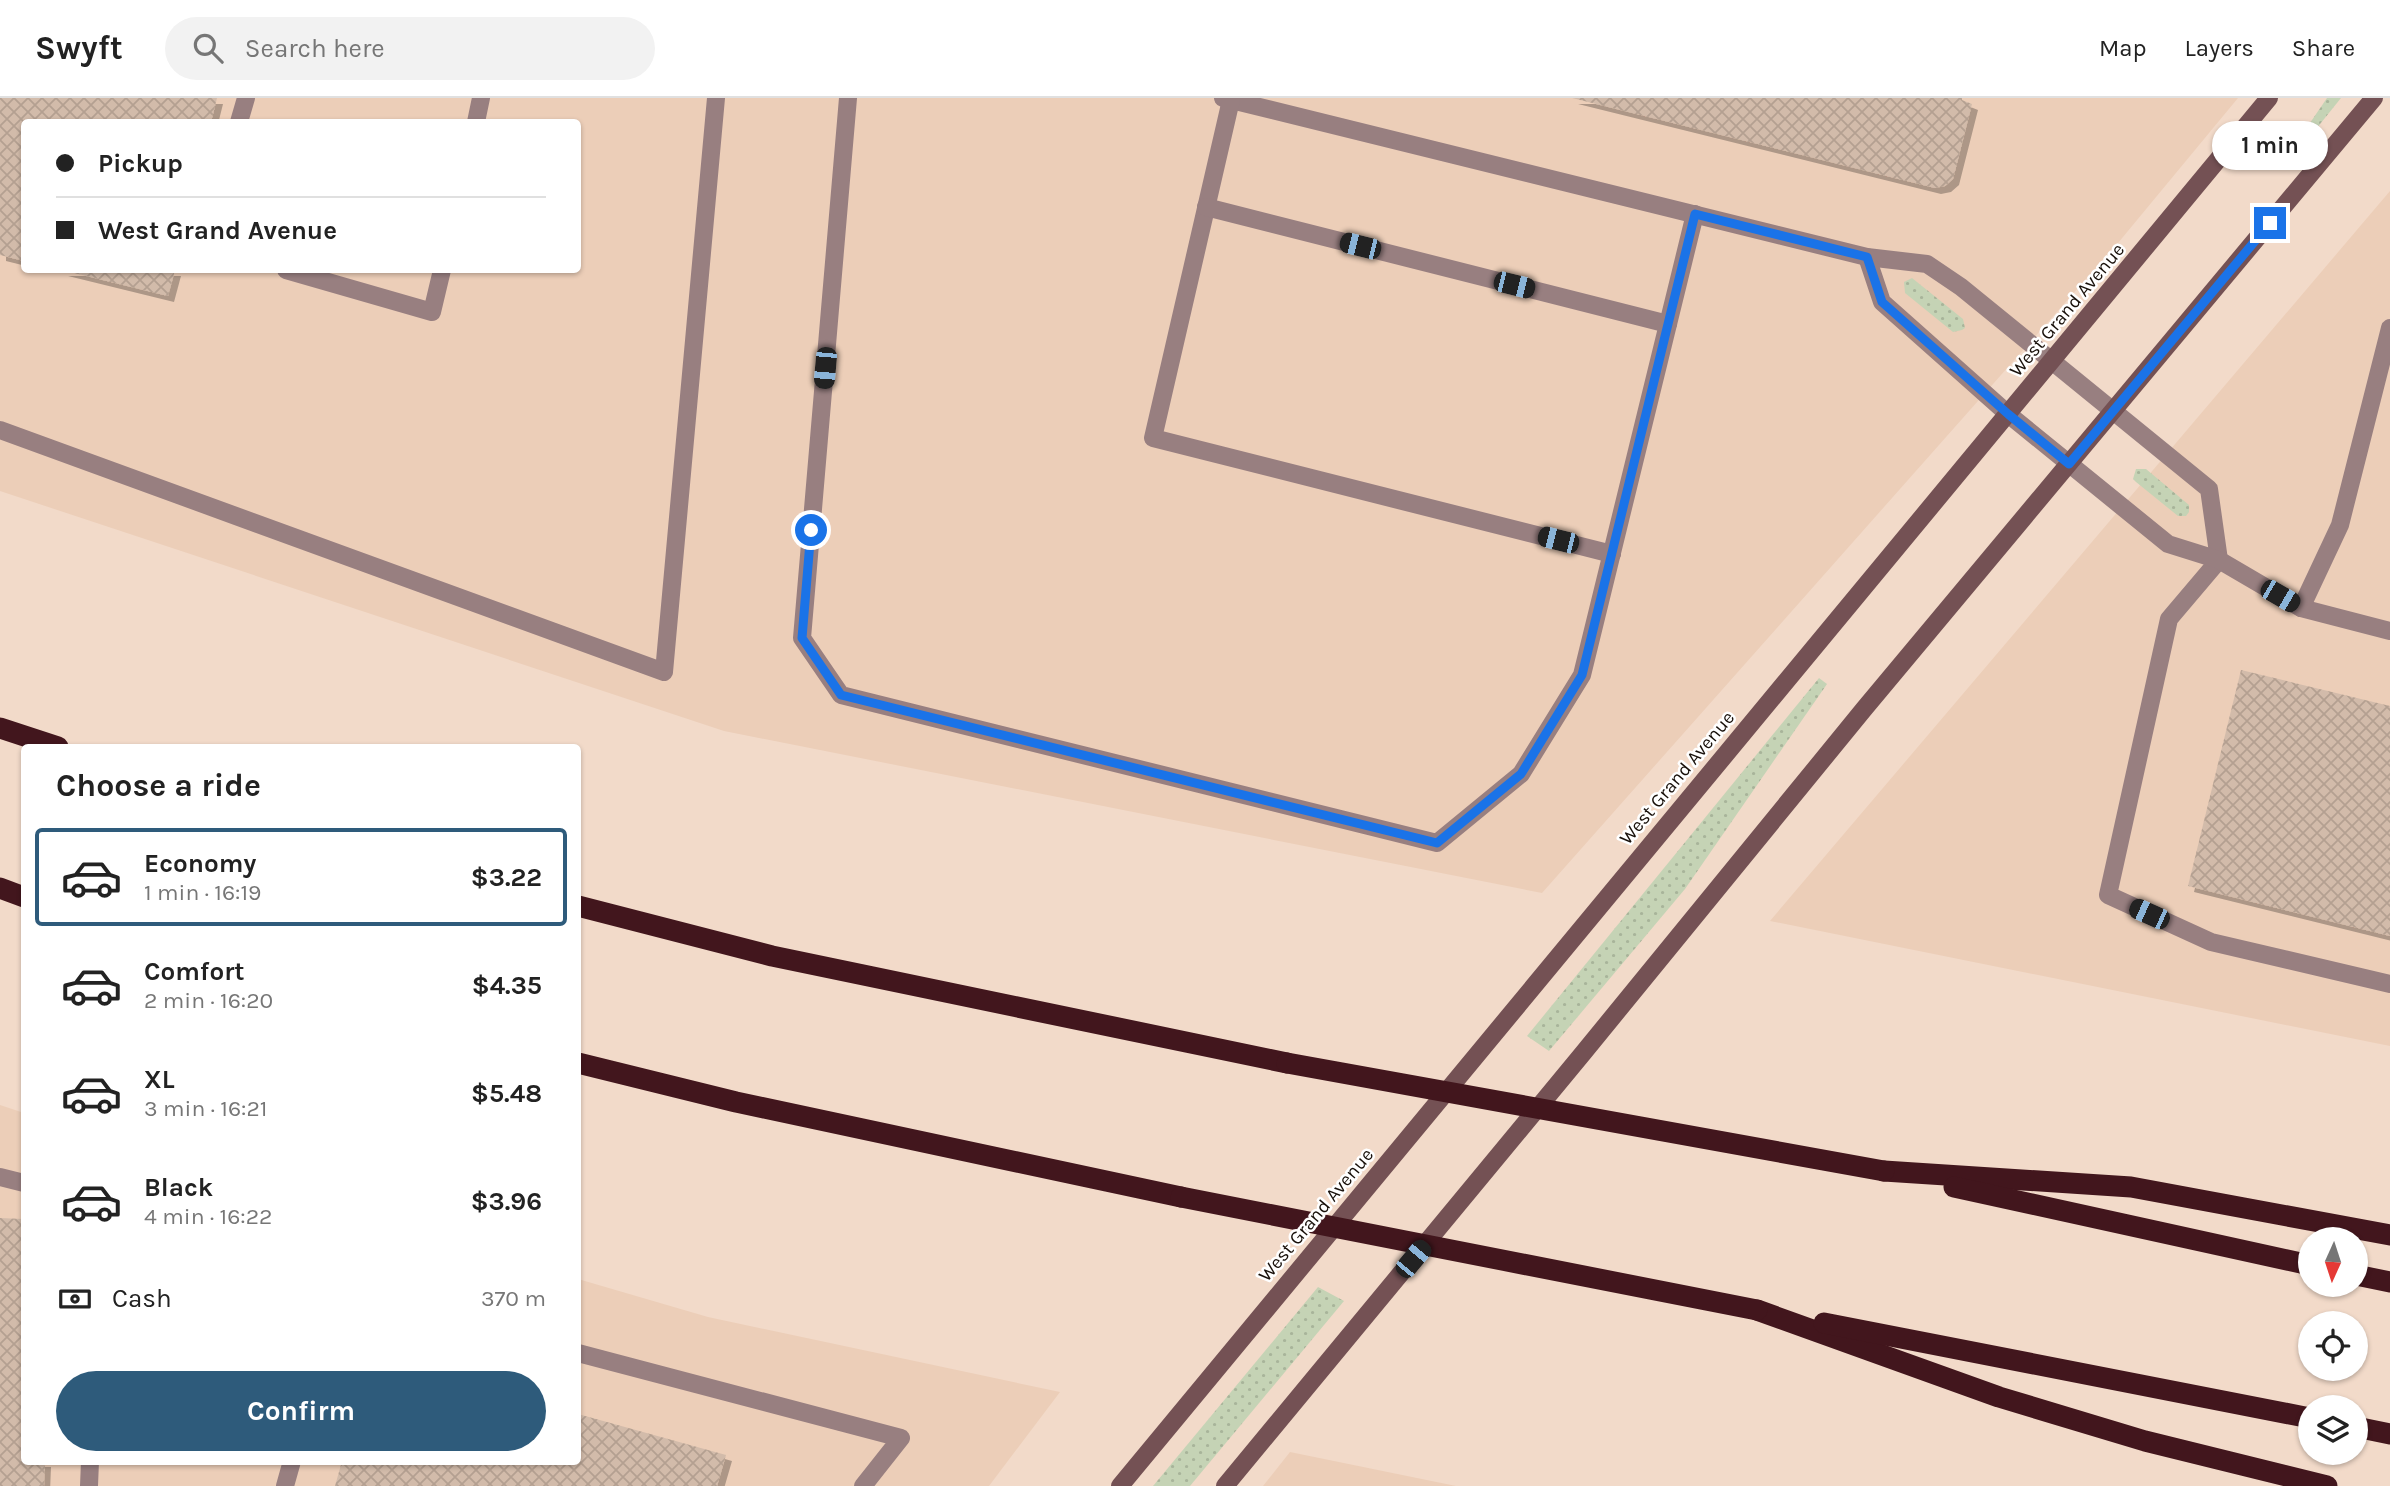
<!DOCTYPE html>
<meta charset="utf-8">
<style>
:root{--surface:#fff;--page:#f2f2f2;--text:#222;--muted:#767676;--line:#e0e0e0;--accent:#2e5b7b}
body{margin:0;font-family:Karla,sans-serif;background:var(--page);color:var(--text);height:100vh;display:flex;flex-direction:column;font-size:26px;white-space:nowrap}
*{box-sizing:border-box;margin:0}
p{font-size:23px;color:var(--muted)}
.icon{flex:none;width:38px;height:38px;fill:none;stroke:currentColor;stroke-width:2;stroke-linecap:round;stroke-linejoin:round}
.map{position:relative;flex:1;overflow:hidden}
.panel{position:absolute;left:21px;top:646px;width:560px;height:721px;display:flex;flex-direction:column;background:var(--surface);border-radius:7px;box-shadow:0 2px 5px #0004}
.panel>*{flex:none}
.hud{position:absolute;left:21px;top:21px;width:560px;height:154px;border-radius:7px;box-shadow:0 2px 5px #0004;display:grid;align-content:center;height:154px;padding:0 35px;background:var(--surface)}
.needle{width:46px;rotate:183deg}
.fabs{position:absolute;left:2298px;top:1129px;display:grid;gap:14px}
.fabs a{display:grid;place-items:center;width:70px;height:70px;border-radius:50%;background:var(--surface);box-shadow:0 2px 5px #0004;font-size:35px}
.end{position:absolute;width:32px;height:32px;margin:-16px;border:9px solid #1a73e8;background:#fff;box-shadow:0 0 0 4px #fff}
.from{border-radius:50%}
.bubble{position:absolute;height:49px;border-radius:24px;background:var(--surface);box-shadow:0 2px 5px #0004;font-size:23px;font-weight:700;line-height:49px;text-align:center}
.car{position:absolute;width:21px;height:42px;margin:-21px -10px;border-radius:9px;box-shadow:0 0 5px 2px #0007;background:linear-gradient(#222 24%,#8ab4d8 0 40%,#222 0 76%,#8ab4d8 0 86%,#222 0)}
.hud b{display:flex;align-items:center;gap:24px;height:66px;font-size:26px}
.hud b+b{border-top:2px solid var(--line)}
.hud i{width:18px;height:18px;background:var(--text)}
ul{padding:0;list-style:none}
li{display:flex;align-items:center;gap:21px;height:98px;margin:0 14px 10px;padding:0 21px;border:4px solid transparent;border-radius:7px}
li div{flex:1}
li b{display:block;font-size:26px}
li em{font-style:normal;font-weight:700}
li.selected{border-color:var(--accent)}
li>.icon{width:63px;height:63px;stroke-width:1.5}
h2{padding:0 35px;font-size:32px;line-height:84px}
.pay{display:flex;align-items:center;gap:18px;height:77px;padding:0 35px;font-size:26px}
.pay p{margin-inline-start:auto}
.action{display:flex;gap:14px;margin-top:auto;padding:14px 35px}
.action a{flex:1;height:80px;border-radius:42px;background:var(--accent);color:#fff;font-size:28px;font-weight:700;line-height:80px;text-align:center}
header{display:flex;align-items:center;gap:42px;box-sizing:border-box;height:98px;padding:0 35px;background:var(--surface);border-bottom:2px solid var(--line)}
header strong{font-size:33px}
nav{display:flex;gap:38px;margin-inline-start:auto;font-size:24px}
.search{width:490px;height:63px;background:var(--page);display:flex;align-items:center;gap:18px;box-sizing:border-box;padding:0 24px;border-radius:38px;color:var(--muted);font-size:26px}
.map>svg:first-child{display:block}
.built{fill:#ecceb8;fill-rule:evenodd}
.grass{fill:url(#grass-dots)}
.building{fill:url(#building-cross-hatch);filter:url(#shadow)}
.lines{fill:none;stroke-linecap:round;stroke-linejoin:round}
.lane{stroke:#987f80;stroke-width:18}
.secondary{stroke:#745154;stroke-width:18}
.highway{stroke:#42161d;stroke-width:21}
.highway-bridge{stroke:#42161d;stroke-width:21}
.route{stroke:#1a73e8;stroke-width:9}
.labels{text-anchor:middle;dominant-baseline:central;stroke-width:5;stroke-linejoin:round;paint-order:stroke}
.street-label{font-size:19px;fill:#18100a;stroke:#fff}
</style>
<header>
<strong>Swyft</strong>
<div class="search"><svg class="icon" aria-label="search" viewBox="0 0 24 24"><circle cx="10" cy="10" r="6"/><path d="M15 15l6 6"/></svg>Search here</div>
<nav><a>Map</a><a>Layers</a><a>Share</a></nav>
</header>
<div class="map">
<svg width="2390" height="1388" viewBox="0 0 2390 1388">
<defs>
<pattern id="grass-dots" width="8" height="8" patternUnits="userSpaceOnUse" patternTransform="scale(1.75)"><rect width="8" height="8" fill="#c5d3b5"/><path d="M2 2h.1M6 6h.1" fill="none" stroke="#a8b49a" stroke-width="1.8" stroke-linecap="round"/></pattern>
<pattern id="building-cross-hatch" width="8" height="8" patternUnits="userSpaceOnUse" patternTransform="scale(1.75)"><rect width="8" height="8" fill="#d2bbaa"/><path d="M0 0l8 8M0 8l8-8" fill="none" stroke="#b4a091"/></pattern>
<filter id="shadow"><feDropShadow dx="6" dy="6" stdDeviation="0" flood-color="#0004"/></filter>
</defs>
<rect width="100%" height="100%" fill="#f2dac9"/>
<g class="built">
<path d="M0,0H2238L2118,145L1542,795L724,633L0,393ZM24,24H578V172H24Z"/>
<path d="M2390,93V948L1770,823Z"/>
<path d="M0,1007L24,1015V1363H578V1181L708,1219L1060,1294L989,1388H0Z"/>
<path d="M1290,1354L1456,1388H1263Z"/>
</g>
<g class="grass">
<path d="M2327,0H2341L2304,46L2297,44Z"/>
<path d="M1912,180L1963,221L1965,230L1962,232L1953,234L1905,195L1904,184Z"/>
<path d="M2136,371H2146L2189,407V414L2186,418H2178L2136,384L2133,381Z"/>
<path d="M1819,580L1827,586L1685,791L1549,953L1527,938Z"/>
<path d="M1318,1189L1344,1203L1190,1388H1153Z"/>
</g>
<g class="building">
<path d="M0,0H217L211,24H24V163L0,157Z"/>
<path d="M1572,0H1962V2L1972,6L1953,81L1945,88L1935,90Z"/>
<path d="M62,172H175L168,198Z"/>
<path d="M2241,572L2390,608V838L2188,788Z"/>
<path d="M0,1120L24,1121V1363H45L44,1388H0Z"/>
<path d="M578,1316L726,1357L717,1388H335L342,1363H578Z"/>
</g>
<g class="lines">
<g class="lane">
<path d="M848,0L802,540L841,597L1437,745L1521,676L1582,577L1695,116"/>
<path d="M1223,0L1867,159L1927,166L1961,189L2209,391L2219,462L2169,521L2108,797L2211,844L2390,886"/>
<path d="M1231,2L1153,340L1612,456"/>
<path d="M239,24L246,0"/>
<path d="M476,24L481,0"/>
<path d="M1206,109L1668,226"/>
<path d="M1867,159L1882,204L2008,316L2168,446L2219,462L2301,510L2390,533"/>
<path d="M286,172L432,214L442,172"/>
<path d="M0,332L664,574L716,0"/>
<path d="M2301,510L2340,427L2390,230"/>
<path d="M0,1079L24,1085"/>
<path d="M578,1255L901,1340L863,1388"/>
<path d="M89,1388L90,1363"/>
<path d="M285,1388L292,1363"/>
</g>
<g class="secondary">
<path d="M1120,1388L2269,0"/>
<path d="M1225,1388L1584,954L1864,611L2374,0"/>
</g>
<g class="highway">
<path d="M0,630L58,649"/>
<path d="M0,790L24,799"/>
<path d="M578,808L772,858L1287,965"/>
<path d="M578,965L736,1004L1181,1099"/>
<path d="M1884,1073L2131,1089L2390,1137"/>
<path d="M1954,1089L2310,1167"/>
<path d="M2356,1177L2390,1184"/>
<path d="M1757,1212L1999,1299L2145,1343L2327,1388"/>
<path d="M1824,1225L2310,1320"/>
<path d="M2356,1329L2390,1336"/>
</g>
<g class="highway-bridge">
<path d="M1287,965L1884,1073"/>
<path d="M1181,1099L1757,1212"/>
</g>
</g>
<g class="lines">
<path class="route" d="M811,432L802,540L841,597L1437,745L1521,676L1582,577L1695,116L1867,159L1882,204L2008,316L2069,366L2270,125"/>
</g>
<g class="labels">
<g class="street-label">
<text transform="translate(2067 212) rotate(-50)">West Grand Avenue</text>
<text transform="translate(1677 680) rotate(-50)">West Grand Avenue</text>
<text transform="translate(1316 1117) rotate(-50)">West Grand Avenue</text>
</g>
</g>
</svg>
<div class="fabs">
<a><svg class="needle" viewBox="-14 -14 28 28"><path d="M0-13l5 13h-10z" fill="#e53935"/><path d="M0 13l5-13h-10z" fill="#767676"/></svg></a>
<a><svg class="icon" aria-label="locate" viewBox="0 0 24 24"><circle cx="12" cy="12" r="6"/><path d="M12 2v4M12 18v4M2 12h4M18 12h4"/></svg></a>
<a><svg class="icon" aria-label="layers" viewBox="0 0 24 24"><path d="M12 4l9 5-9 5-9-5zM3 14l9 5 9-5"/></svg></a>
</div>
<i class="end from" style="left:811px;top:432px"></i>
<i class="end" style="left:2270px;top:125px"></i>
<div class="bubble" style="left:2212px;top:23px;width:116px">1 min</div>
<i class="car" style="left:1360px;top:148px;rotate:284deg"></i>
<i class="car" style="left:1514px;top:187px;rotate:104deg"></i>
<i class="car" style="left:825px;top:270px;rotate:185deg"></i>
<i class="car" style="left:1558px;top:442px;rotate:284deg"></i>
<i class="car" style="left:2280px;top:498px;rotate:120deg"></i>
<i class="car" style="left:2149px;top:816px;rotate:294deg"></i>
<i class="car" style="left:1413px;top:1161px;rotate:40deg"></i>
<div class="hud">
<b><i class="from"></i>Pickup</b>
<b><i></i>West Grand Avenue</b>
</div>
<section class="panel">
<h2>Choose a ride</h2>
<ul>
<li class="selected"><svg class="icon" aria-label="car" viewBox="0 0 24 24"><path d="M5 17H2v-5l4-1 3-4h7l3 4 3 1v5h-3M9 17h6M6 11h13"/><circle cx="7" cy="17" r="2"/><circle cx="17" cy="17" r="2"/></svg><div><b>Economy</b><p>1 min · 16:19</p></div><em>$3.22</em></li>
<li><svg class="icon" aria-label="car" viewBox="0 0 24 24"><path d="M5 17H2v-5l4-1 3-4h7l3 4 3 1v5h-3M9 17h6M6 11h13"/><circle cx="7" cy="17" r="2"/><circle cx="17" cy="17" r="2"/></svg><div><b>Comfort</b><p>2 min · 16:20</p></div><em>$4.35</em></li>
<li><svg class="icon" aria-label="car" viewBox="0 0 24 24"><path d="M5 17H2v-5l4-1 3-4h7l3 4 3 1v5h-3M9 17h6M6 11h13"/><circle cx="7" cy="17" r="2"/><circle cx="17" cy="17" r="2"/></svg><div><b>XL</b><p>3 min · 16:21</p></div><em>$5.48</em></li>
<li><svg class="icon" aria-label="car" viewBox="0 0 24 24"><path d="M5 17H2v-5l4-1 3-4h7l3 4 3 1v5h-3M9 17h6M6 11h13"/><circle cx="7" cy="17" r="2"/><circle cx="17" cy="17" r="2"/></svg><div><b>Black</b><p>4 min · 16:22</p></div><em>$3.96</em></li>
</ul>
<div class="pay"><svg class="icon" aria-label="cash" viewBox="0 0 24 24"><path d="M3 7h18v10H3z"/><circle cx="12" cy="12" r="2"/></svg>Cash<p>370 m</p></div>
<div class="action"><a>Confirm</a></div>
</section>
</div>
